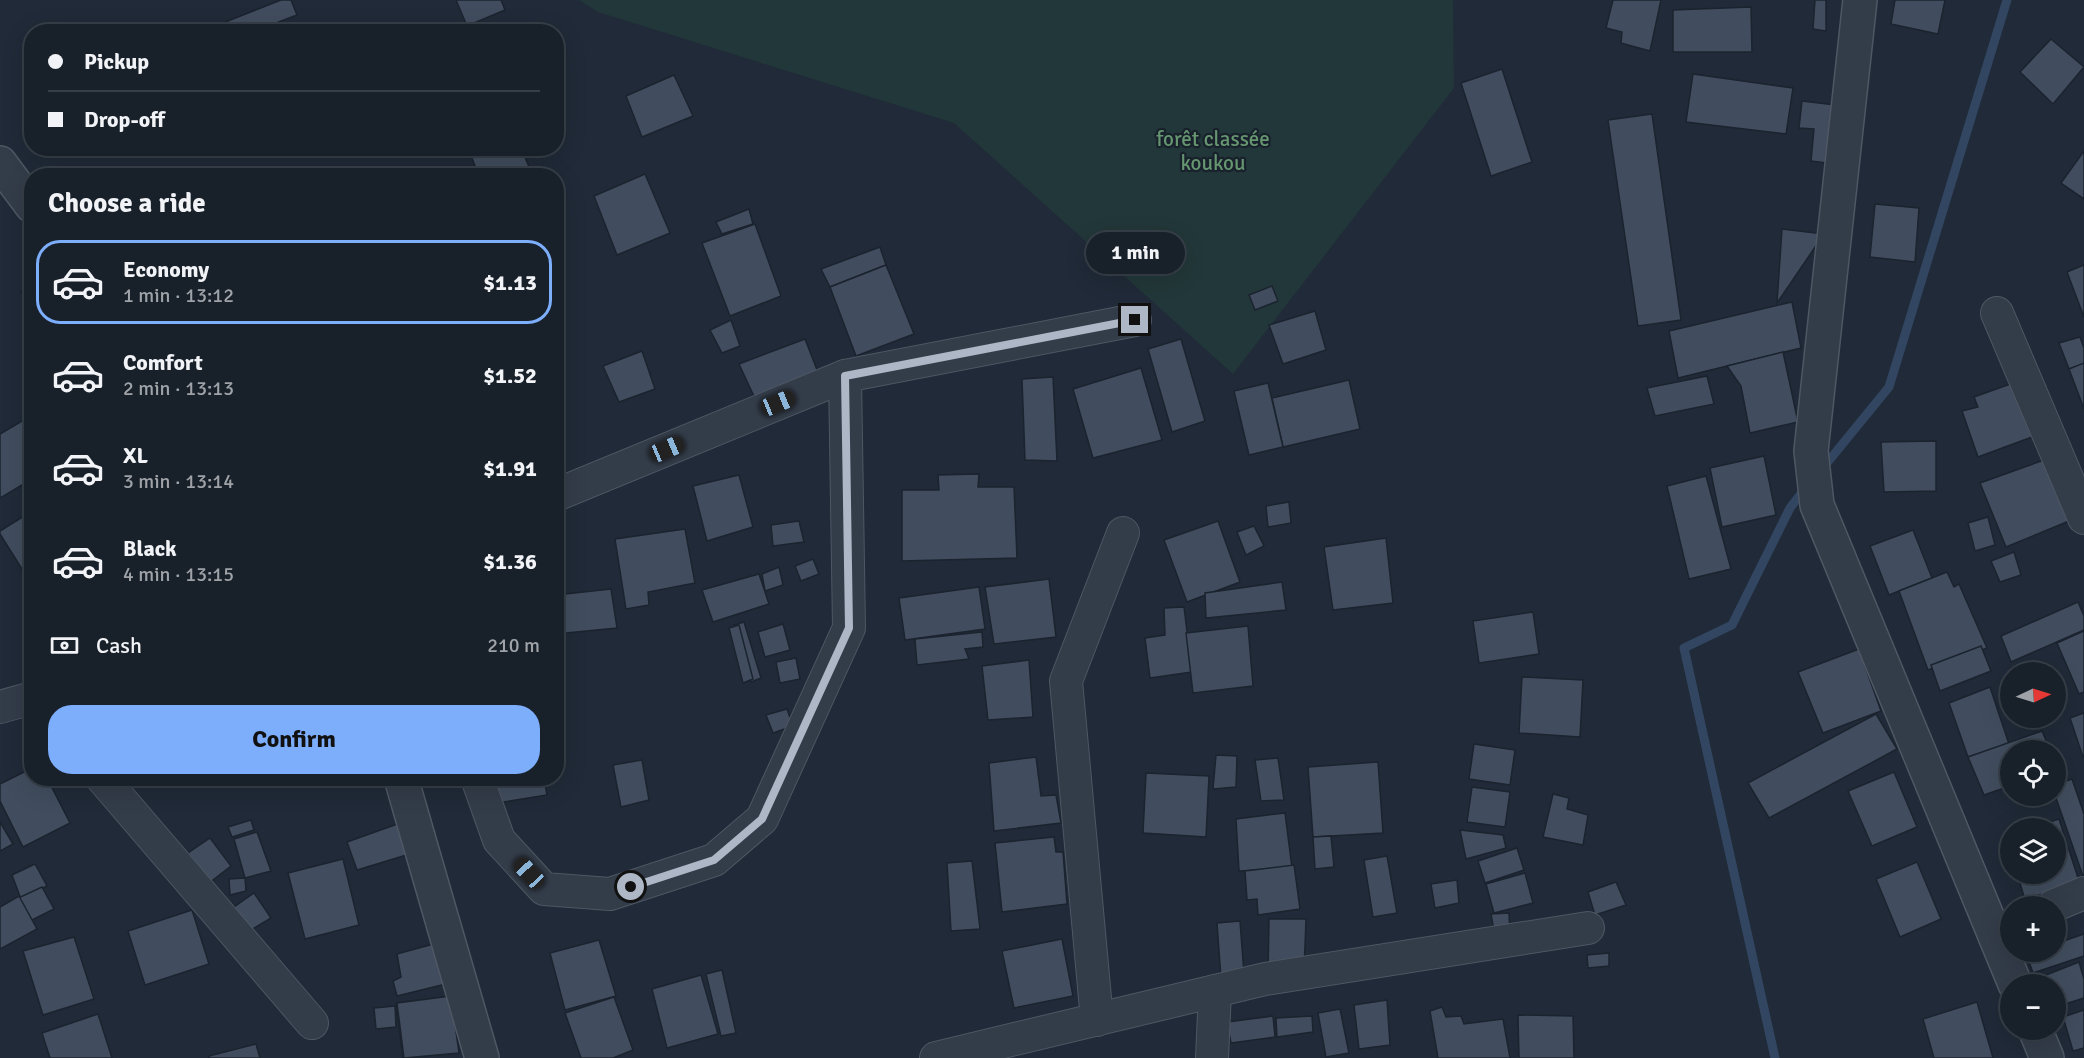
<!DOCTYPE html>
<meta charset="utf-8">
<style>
:root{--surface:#18202a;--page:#212832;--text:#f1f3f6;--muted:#9fa3a8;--line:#363e47;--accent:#7daefb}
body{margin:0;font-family:Signika,sans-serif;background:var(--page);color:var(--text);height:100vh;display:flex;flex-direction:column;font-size:22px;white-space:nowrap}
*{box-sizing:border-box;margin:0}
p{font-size:20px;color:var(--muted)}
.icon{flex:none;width:33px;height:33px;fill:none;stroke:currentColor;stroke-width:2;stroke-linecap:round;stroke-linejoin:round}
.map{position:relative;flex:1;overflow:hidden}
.drawer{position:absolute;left:24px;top:168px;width:540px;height:618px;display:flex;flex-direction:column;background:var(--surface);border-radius:24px;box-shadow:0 6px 24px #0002,0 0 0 2px var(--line)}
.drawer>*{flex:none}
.top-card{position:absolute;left:24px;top:24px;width:540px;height:132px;border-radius:24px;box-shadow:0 6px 24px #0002,0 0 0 2px var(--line);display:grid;align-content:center;height:132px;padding:0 24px;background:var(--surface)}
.needle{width:39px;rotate:86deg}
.controls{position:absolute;left:2000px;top:662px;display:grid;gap:12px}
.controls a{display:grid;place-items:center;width:66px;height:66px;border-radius:50%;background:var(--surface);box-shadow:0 6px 24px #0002,0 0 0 2px var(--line);font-size:30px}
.end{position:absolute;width:27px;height:27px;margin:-14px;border:8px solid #aeb7c5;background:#111;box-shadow:0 0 0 3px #111}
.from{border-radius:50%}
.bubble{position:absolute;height:42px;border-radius:21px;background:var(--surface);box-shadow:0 6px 24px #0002,0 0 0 2px var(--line);font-size:20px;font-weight:700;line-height:42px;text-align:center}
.car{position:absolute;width:18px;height:36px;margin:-18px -9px;border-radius:8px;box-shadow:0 0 4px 2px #0007;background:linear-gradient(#222 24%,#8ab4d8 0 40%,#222 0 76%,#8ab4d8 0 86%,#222 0)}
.top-card b{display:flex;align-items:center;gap:21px;height:57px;font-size:22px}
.top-card b+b{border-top:2px solid var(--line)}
.top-card i{width:15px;height:15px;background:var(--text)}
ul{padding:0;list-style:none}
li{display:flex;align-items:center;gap:18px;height:84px;margin:0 12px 9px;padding:0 12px;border:3px solid transparent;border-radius:24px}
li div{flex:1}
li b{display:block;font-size:22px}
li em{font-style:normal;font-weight:700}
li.selected{border-color:var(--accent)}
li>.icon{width:54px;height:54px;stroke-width:1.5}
h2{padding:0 24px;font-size:27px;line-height:72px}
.pay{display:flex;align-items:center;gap:15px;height:66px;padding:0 24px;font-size:22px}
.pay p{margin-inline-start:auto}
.action{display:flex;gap:12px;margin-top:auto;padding:12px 24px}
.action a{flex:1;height:69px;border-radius:24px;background:var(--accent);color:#111;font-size:24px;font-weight:700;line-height:69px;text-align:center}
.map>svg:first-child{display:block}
.green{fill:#223739}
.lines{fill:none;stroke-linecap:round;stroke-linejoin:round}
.stream{stroke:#324661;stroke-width:9}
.building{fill:#414d5e;stroke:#1b232f;stroke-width:1.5}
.minor-casing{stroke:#4e5763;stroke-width:34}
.tertiary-casing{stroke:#4e5763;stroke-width:36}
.minor{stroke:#333c49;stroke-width:32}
.tertiary{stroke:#333c49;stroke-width:33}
.route{stroke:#aeb7c5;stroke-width:8}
.labels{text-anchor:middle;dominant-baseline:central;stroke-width:4.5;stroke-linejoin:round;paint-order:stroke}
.park-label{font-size:21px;fill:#659670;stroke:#19212d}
</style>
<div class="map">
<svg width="2084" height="1058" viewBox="0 0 2084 1058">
<rect width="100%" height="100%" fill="#202a38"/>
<path class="green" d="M579,0H1453L1454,88L1233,374L954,123L598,12Z"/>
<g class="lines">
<g class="stream">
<path d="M1822,469L1889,387L2007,0"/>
<path d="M1775,1058L1684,648L1732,625L1790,508L1807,486"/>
</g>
</g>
<g class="building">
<path d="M281,0H291L297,15L252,32H200Z"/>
<path d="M456,0H501L505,10L467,26Z"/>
<path d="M1613,0H1661L1650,51L1621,43L1622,32L1606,28Z"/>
<path d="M1815,0H1826V31L1813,29Z"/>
<path d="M1895,0H1945L1938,34L1891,24Z"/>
<path d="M1751,7L1752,52H1673V10Z"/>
<path d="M2051,39L2084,67L2053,104L2020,72Z"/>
<path d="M1502,69L1532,162L1491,176L1461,83Z"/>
<path d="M1693,74L1793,88L1786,134L1686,122Z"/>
<path d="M674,75L693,116L642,137L626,96Z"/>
<path d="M1802,101L1844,106L1835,164L1811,161L1814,129L1799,128Z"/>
<path d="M1652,114L1681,320L1638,326L1608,120Z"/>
<path d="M468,148H521L530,169L514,176H479Z"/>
<path d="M2084,151V199L2061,183Z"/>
<path d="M645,174L670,233L617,255L594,196Z"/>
<path d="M1875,204L1919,208L1915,262L1870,257Z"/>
<path d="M749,209L753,224L722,234L716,222Z"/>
<path d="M755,224L781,296L730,316L702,243Z"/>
<path d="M1782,229L1824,234L1777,303Z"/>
<path d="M880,247L886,265L830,287L821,269Z"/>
<path d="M886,265L914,334L856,356L830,287Z"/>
<path d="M2084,265V317L2067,272Z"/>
<path d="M32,286V311L21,291Z"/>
<path d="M1272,286L1278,301L1255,310L1249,295Z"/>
<path d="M1792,302L1801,348L1678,378L1669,331Z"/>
<path d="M1315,311L1326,350L1283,364L1269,325Z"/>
<path d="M731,320L740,346L722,353L710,330Z"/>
<path d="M2080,337L2084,348V364L2069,369L2059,343Z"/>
<path d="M805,339L821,380L758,405L739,364Z"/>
<path d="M1181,339L1205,421L1172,432L1148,349Z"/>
<path d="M642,351L655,389L619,402L603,366Z"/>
<path d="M1783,352L1798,422L1750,433L1741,386L1727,366Z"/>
<path d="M2084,363V409L2069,369Z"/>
<path d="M1141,368L1162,440L1093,458L1073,389Z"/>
<path d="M1707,376L1714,404L1655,416L1647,388Z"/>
<path d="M1053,377L1057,461L1025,460L1022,379Z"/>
<path d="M1349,380L1360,429L1283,447L1272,398Z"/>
<path d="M1268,383L1283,447L1249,455L1234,391Z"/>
<path d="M2013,383L2032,437L1978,457L1962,411L1978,407L1974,397Z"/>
<path d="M32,415V479L0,498V434Z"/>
<path d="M1936,441V491L1884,492L1881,442Z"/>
<path d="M1764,456L1776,515L1722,527L1710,468Z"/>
<path d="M556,459L565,487L556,490Z"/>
<path d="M2044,460L2069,521L2006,547L1980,483Z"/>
<path d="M979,474L978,487H1014L1017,558L902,561V490H939L938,475Z"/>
<path d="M739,475L753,527L707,541L693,486Z"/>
<path d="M1706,476L1731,569L1689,579L1667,486Z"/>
<path d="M1289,502L1291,523L1268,527L1266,506Z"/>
<path d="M32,511V585L0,534V531Z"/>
<path d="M1988,517L1995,545L1975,551L1968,523Z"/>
<path d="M799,521L804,542L773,546L771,525Z"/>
<path d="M1218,521L1240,582L1187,602L1164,540Z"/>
<path d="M1254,526L1264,546L1246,555L1237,532Z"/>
<path d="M685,529L695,583L648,592L649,605L626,609L615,539Z"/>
<path d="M1913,530L1932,578L1889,595L1870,546Z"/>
<path d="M1386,538L1393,603L1333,610L1324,547Z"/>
<path d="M2014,552L2021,575L2000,582L1991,561Z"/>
<path d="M813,559L819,574L801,581L795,566Z"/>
<path d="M779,567L783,585L765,591L762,574Z"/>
<path d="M1947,572L1954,587L1959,584L1987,648L1928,670L1899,591Z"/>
<path d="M759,574L769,604L713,622L702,590Z"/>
<path d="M1049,579L1056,637L994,644L985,587Z"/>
<path d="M1282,582L1286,610L1206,618L1205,593Z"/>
<path d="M979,587L985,629L905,640L899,598Z"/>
<path d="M611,589L617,628L556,634V595Z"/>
<path d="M2078,602L2084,616V630L2011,662L2001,636Z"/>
<path d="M1184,607L1192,672L1150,678L1145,638L1165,635L1164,608Z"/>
<path d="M1533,612L1539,654L1479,663L1473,621Z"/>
<path d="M744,622L761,678L751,682L734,625Z"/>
<path d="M783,624L790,650L765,657L758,632Z"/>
<path d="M739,625L753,679L743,683L729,628Z"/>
<path d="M1248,626L1253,686L1193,693L1186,633Z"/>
<path d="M2084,631V692L2079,694L2057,643Z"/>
<path d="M982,632L983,647L965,649L969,659L917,665L915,639Z"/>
<path d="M1981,646L1991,671L1940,691L1931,665Z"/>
<path d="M1859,649L1881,711L1823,733L1798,672Z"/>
<path d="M796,658L800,679L780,683L776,662Z"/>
<path d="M1029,660L1033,717L988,720L982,666Z"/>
<path d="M1522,677L1583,680L1580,737L1519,733Z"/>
<path d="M1990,687L2009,744L1968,757L1949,703Z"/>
<path d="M787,709L793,726L773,733L766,715Z"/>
<path d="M2084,713V757H2083L2070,718Z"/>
<path d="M1876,714L1897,749L1769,818L1748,783Z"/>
<path d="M2042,731L2050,750H2010V786L1984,795L1968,757Z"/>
<path d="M1474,744L1515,750L1510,785L1469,779Z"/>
<path d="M1216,755L1237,756L1236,787L1213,789Z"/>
<path d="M1036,757L1041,796L1056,795L1061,823L994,831L989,763Z"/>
<path d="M1278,758L1284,800L1261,801L1255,760Z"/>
<path d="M642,760L649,800L621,807L613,765Z"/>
<path d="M1378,762L1383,833L1313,837L1308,767Z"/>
<path d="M32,768V778H47L70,823L23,847L0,801V784Z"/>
<path d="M1894,772L1917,827L1872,846L1848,791Z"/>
<path d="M1146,773L1209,776L1206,837L1143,833Z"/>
<path d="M494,778H544L547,795L497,803Z"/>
<path d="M2072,779L2084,814V879L2055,795V785Z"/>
<path d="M1472,787L1510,792L1505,827L1467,822Z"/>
<path d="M1553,794L1569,798L1567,809L1588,815L1583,845L1543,837Z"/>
<path d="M1285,813L1292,868L1239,871L1236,819Z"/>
<path d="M2059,819L2079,881L2025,900L2017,873H2055V828H2030Z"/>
<path d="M251,820L254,830L232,837L228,827Z"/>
<path d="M0,822L13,844L0,851Z"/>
<path d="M403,822L413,853L357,870L347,842Z"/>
<path d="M1460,830L1503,835L1506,848L1466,859Z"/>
<path d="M257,832L271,871L245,878L234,839Z"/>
<path d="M2010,834V852L2005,836Z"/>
<path d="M1331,836L1334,867L1315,869L1313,837Z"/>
<path d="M1054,837L1056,852H1063L1067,904L1002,912L995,843Z"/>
<path d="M210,838L231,866L209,883L188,853Z"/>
<path d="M1517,848L1524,870L1485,883L1478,861Z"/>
<path d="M1387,856L1397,913L1373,917L1364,860Z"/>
<path d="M343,859L359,925L305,939L288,873Z"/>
<path d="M972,861L980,929L951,931L947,863Z"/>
<path d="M1917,862L1941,919L1900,937L1876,879Z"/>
<path d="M35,864L47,886L21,899L12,875Z"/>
<path d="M1294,865L1300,909L1258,915L1257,899L1247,900L1245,871Z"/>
<path d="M1525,873L1533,903L1494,913L1486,884Z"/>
<path d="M245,878L246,891L230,895L229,879Z"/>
<path d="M1457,880L1459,903L1435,908L1431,884Z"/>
<path d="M1616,882L1626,905L1595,915L1588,892Z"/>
<path d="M42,887L54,909L28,922L16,899Z"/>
<path d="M254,893L271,918L251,930L234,907Z"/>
<path d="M19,896L37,929L0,949V907Z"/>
<path d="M192,910L209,964L145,985L128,931Z"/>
<path d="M1509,913L1510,936L1495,937L1491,914Z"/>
<path d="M1269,919H1306L1304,972H1268Z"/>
<path d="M1240,921L1244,974L1221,978L1217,923Z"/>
<path d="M2084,934V956L2033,973L2026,953L2055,951V944Z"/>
<path d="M74,937L94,999L43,1015L23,951Z"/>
<path d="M1062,939L1073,996L1014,1008L1002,951Z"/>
<path d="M448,940L458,981L397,996L393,981L401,977L397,954Z"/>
<path d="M599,940L616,996L565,1010L550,953Z"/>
<path d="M1609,953V966L1588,968L1587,955Z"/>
<path d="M2079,962L2084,979V998L2059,1006L2055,997V984H2050L2046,975Z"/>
<path d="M722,970L736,1033L721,1036L706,974Z"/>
<path d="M701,975L718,1034L667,1048L652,989Z"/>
<path d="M451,996L458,1052L403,1058L396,1003Z"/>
<path d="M451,996L459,1053L404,1058L397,1003Z"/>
<path d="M614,997L633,1050L613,1058H581L565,1013Z"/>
<path d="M1387,1000L1390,1045L1359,1049L1354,1005Z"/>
<path d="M1977,1002L1993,1058H1934L1923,1019Z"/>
<path d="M395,1006L396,1027L376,1029L374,1008Z"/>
<path d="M1442,1007L1446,1017L1461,1016L1464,1024L1503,1019L1510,1058H1438L1430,1011Z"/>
<path d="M1340,1009L1349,1053L1326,1057L1318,1013Z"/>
<path d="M2084,1010V1048L2073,1051L2063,1017Z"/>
<path d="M98,1014L112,1058H50L42,1033Z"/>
<path d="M1518,1015L1573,1016L1574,1058H1519Z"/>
<path d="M1273,1016L1275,1037L1231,1043L1227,1022Z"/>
<path d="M1312,1016L1313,1032L1277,1037L1276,1018Z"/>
<path d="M256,1044L260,1058H209V1056Z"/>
</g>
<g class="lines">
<g class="minor-casing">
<g id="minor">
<path d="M1997,313L2084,518"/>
<path d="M556,495L845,376L1135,320"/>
<path d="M0,707L32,698"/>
<path d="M102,778L312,1023"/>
<path d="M477,778L499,840L544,889L610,894L714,860L762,819L849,628L845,376"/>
<path d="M2053,906L2084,893"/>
<path d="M1097,1020L1066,681L1123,533"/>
<path d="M936,1058L1265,979L1588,928"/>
<path d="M1212,1058L1215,991"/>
</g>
</g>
<g class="tertiary-casing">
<g id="tertiary">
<path d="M1860,0L1811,451L1817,505L2015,984"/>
<path d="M0,163L32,206"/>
<path d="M401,778L482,1058"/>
<path d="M2035,1029L2047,1058"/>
</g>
</g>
<use href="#minor" class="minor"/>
<use href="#tertiary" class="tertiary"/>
</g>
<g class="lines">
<path class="route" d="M631,887L714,860L762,819L849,628L845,376L1135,320"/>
</g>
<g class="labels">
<g class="park-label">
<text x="1213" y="139">forêt classée<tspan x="1213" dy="24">koukou</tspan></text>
</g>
</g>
</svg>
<div class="controls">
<a><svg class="needle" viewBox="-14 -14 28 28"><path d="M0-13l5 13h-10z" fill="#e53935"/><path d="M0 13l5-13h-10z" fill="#9fa3a8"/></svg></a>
<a><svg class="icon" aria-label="locate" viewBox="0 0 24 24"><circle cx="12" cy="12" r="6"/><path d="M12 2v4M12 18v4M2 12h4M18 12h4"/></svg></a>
<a><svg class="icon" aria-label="layers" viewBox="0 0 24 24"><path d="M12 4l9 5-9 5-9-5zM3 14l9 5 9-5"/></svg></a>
<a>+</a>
<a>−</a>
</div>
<i class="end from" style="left:631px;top:887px"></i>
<i class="end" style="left:1135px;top:320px"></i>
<div class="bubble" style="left:1086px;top:232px;width:99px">1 min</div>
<i class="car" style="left:778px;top:403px;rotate:68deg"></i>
<i class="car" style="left:667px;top:449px;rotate:67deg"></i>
<i class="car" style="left:529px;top:873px;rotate:317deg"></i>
<div class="top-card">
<b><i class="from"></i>Pickup</b>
<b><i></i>Drop-off</b>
</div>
<section class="drawer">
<h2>Choose a ride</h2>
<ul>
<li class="selected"><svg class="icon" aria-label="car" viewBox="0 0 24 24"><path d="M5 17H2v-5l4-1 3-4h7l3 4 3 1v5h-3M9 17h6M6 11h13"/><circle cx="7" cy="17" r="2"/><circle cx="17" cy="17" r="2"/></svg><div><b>Economy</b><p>1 min · 13:12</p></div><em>$1.13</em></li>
<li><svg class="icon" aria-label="car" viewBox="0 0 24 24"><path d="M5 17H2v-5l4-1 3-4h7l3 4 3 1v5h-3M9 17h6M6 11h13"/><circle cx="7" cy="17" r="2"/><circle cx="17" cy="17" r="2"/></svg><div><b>Comfort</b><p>2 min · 13:13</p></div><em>$1.52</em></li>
<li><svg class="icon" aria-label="car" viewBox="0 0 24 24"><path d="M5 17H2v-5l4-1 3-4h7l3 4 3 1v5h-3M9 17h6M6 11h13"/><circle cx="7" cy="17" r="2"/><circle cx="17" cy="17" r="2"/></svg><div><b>XL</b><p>3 min · 13:14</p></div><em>$1.91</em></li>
<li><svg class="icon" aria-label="car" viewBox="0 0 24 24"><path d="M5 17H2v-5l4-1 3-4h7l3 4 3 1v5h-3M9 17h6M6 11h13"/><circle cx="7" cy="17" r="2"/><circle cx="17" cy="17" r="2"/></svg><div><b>Black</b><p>4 min · 13:15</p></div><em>$1.36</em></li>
</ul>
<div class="pay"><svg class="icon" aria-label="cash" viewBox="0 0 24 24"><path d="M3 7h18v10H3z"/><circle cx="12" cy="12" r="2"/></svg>Cash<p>210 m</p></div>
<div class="action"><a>Confirm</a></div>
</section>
</div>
